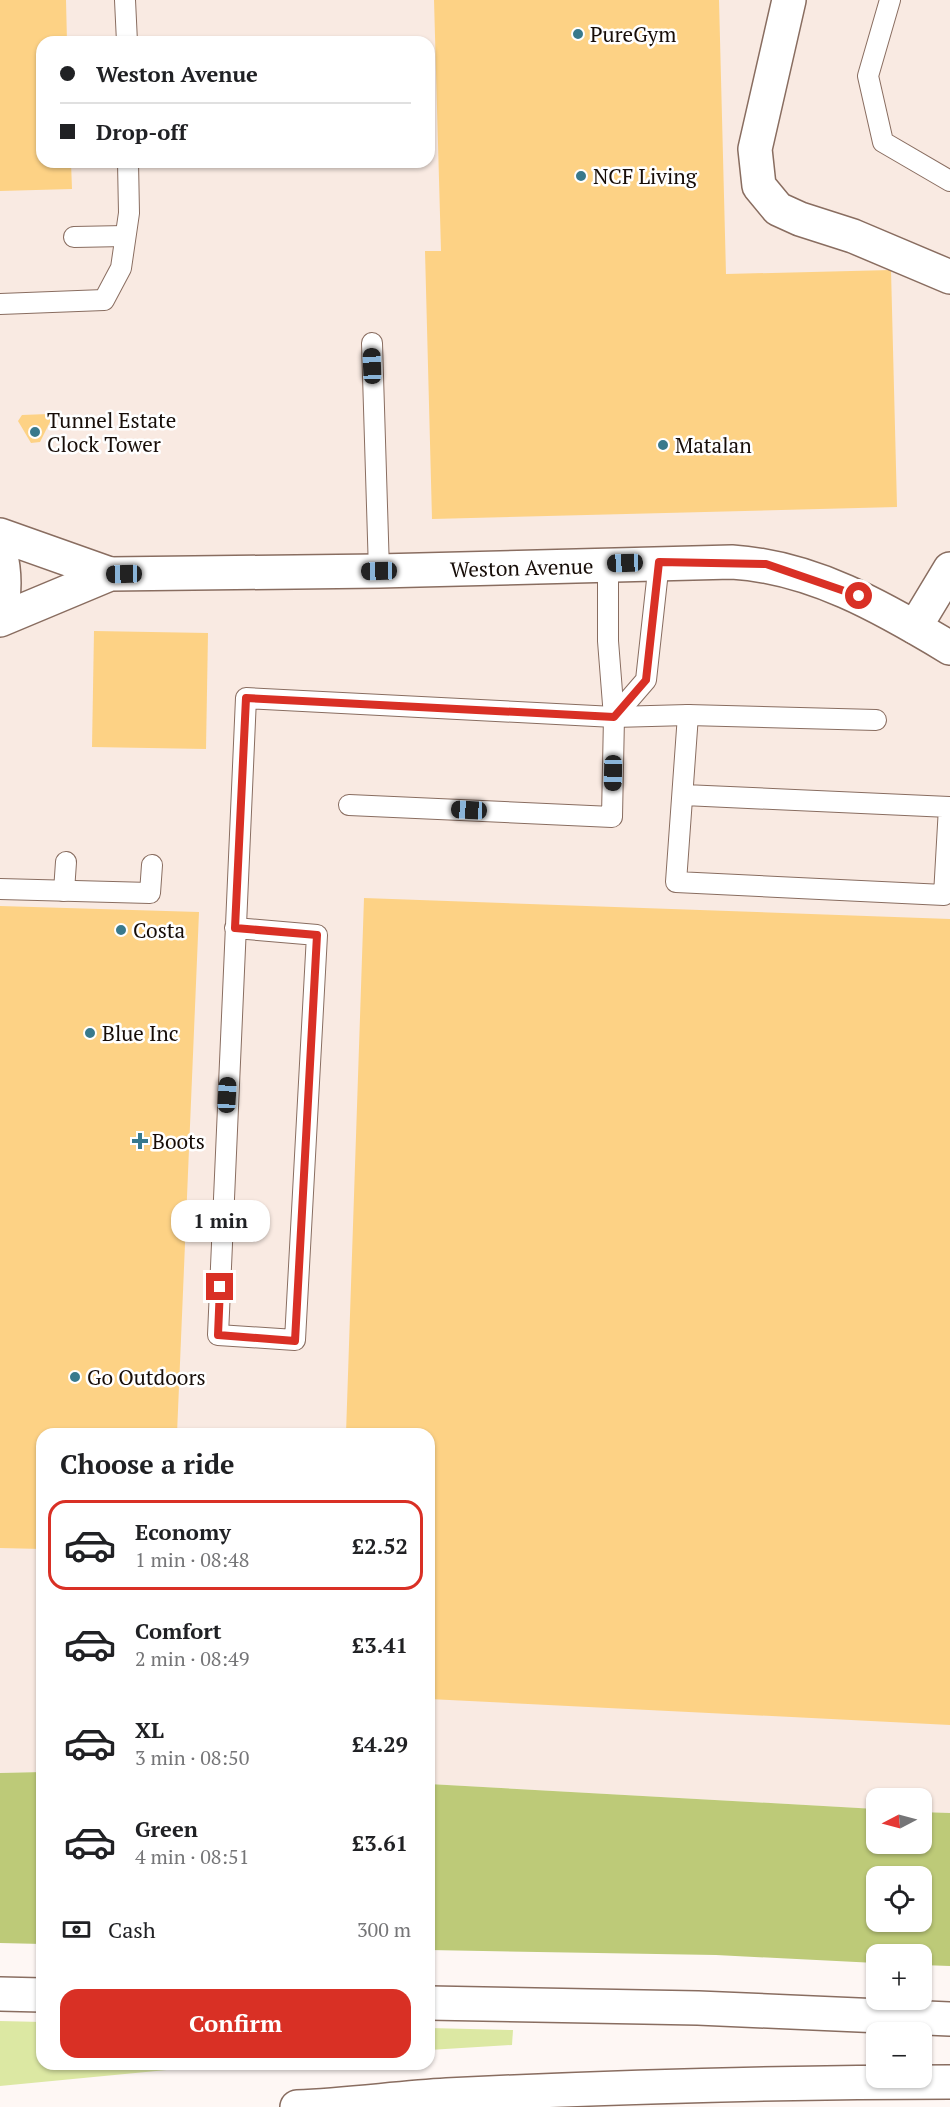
<!DOCTYPE html>
<meta charset="utf-8">
<style>
:root{--surface:#fff;--page:#f6f6f6;--text:#202124;--muted:#757577;--line:#e0e0e0;--accent:#d93025}
body{margin:0;font-family:"PT Serif",serif;background:var(--page);color:var(--text);height:100vh;display:flex;flex-direction:column;font-size:22px;white-space:nowrap}
*{box-sizing:border-box;margin:0}
p{font-size:20px;color:var(--muted)}
.icon{flex:none;width:33px;height:33px;fill:none;stroke:currentColor;stroke-width:2;stroke-linecap:round;stroke-linejoin:round}
.map{position:relative;flex:1;overflow:hidden}
.details{position:absolute;left:36px;top:1428px;width:399px;height:642px;display:flex;flex-direction:column;background:var(--surface);border-radius:18px;box-shadow:0 2px 4px #0004}
.details>*{flex:none}
.guide{position:absolute;left:36px;top:36px;width:399px;height:132px;border-radius:18px;box-shadow:0 2px 4px #0004;display:grid;align-content:center;height:132px;padding:0 24px;background:var(--surface)}
.needle{width:39px;rotate:264deg}
.controls{position:absolute;left:866px;top:1788px;display:grid;gap:12px}
.controls a{display:grid;place-items:center;width:66px;height:66px;border-radius:12px;background:var(--surface);box-shadow:0 2px 4px #0004;font-size:30px}
.end{position:absolute;width:27px;height:27px;margin:-14px;border:8px solid #d93025;background:#fff;box-shadow:0 0 0 3px #fff}
.from{border-radius:50%}
.bubble{position:absolute;height:42px;border-radius:18px;background:var(--surface);box-shadow:0 2px 4px #0004;font-size:20px;font-weight:700;line-height:42px;text-align:center}
.car{position:absolute;width:18px;height:36px;margin:-18px -9px;border-radius:8px;box-shadow:0 0 4px 2px #0007;background:linear-gradient(#222 24%,#8ab4d8 0 40%,#222 0 76%,#8ab4d8 0 86%,#222 0)}
.guide b{display:flex;align-items:center;gap:21px;height:57px;font-size:22px}
.guide b+b{border-top:2px solid var(--line)}
.guide i{width:15px;height:15px;background:var(--text)}
ul{padding:0;list-style:none}
li{display:flex;align-items:center;gap:18px;height:90px;margin:0 12px 9px;padding:0 12px;border:3px solid transparent;border-radius:18px}
li div{flex:1}
li b{display:block;font-size:22px}
li em{font-style:normal;font-weight:700}
li.current{border-color:var(--accent)}
li>.icon{width:54px;height:54px;stroke-width:1.5}
h2{padding:0 24px;font-size:27px;line-height:72px}
.pay{display:flex;align-items:center;gap:15px;height:66px;padding:0 24px;font-size:22px}
.pay p{margin-inline-start:auto}
.button{display:flex;gap:12px;margin-top:auto;padding:12px 24px}
.button a{flex:1;height:69px;border-radius:18px;background:var(--accent);color:#fff;font-size:24px;font-weight:700;line-height:69px;text-align:center}
.map>svg:first-child{display:block}
.built{fill:#f9eae2;fill-rule:evenodd}
.green{fill:#dce8a3}
.forest{fill:#bdca78;fill-rule:evenodd}
.building{fill:#fdd285}
.lines{fill:none;stroke-linecap:round;stroke-linejoin:round}
.service-casing{stroke:#896d60;stroke-width:22}
.minor-casing{stroke:#896d60;stroke-width:36}
.tertiary-casing{stroke:#896d60;stroke-width:36}
.trunk-casing{stroke:#896d60;stroke-width:36}
.service{stroke:#fff;stroke-width:20}
.minor{stroke:#fff;stroke-width:33}
.tertiary{stroke:#fff;stroke-width:33}
.trunk{stroke:#fff;stroke-width:33}
.route{stroke:#d93025;stroke-width:8}
.poi-dot{fill:#38798c;stroke:#fff;stroke-width:2}
.labels{text-anchor:middle;dominant-baseline:central;stroke-width:5;stroke-linejoin:round;paint-order:stroke}
.poi-label{font-size:21px;fill:#170d08;stroke:#fff;text-anchor:start}
.street-label{font-size:21px;fill:#170d08;stroke:#fff}
</style>
<div class="map">
<svg width="950" height="2107" viewBox="0 0 950 2107">
<rect width="100%" height="100%" fill="#fef7f4"/>
<path class="built" d="M0,0H950V1813L921,1812V1798H876V1809L429,1784V1434H42V1772L0,1773ZM42,42H429V162H42Z"/>
<g class="green">
<path d="M0,2021L42,2022V2064H229L0,2086Z"/>
<path d="M429,2028L513,2030L512,2045L429,2050Z"/>
</g>
<g class="forest">
<path d="M42,1772V1944L0,1943V1773Z"/>
<path d="M429,1784L876,1809V1844H921V1812L950,1813V1966L921,1965V1954H876V1963L716,1955L429,1950ZM876,1876H921V1922H876Z"/>
</g>
<g class="building">
<path d="M0,0H66L67,42H42V162H71L72,189L0,191Z"/>
<path d="M434,0H719L726,274L891,270L897,507L432,519L425,251H441Z"/>
<path d="M48,414L51,420L40,442L31,443L18,421L22,415Z"/>
<path d="M94,631L208,633L206,749L92,747Z"/>
<path d="M364,898L950,919V1725L429,1699V1434H346Z"/>
<path d="M0,906L199,912L177,1434H42V1549L0,1548Z"/>
</g>
<g class="lines">
<g class="service-casing">
<g id="service">
<path d="M125,0L127,42"/>
<path d="M890,0L868,76L883,142L950,181"/>
<path d="M74,237L125,236"/>
<path d="M0,304L104,300L121,268L129,213L128,162"/>
<path d="M372,343L379,571"/>
<path d="M614,717L646,680L659,562"/>
<path d="M684,795L949,807L944,895L676,882L688,715"/>
<path d="M349,805L612,817L614,717L608,641V564"/>
<path d="M0,889L150,893L152,865"/>
<path d="M64,891L66,862"/>
<path d="M235,928L317,935L295,1340L218,1335L246,698L614,717L688,715L876,720"/>
</g>
</g>
<g class="minor-casing">
<g id="minor">
<path d="M789,0L755,149L759,186L778,209L800,219L853,236L950,277"/>
<path d="M915,627L950,569"/>
</g>
</g>
<g class="tertiary-casing">
<g id="tertiary">
<path d="M0,535L110,574"/>
<path d="M0,551C5,572 6,591 0,612"/>
<path id="s1" d="M0,620L110,574L379,571L732,562C812,567 882,607 950,648"/>
</g>
</g>
<g class="trunk-casing">
<g id="trunk">
<path d="M0,1994L42,1995"/>
<path d="M429,2003L698,2008L950,2019"/>
<path d="M297,2107C347,2105 397,2098 447,2095C614,2087 782,2082 950,2082"/>
</g>
</g>
<use href="#service" class="service"/>
<use href="#minor" class="minor"/>
<use href="#tertiary" class="tertiary"/>
<use href="#trunk" class="trunk"/>
</g>
<g class="lines">
<path class="route" d="M220,1287L218,1335L295,1341L317,935L235,928L246,698L614,717L646,680L659,562L766,564L859,596"/>
</g>
<g class="poi-dot">
<circle cx="578" cy="34" r="6"/>
<circle cx="581" cy="176" r="6"/>
<circle cx="35" cy="432" r="6"/>
<circle cx="663" cy="445" r="6"/>
<circle cx="121" cy="930" r="6"/>
<circle cx="90" cy="1033" r="6"/>
<path d="M137 1132h6v6h6v6h-6v6h-6v-6h-6v-6h6z"/>
<circle cx="75" cy="1377" r="6"/>
</g>
<g class="labels">
<g class="poi-label">
<text x="590" y="34">PureGym</text>
<text x="593" y="176">NCF Living</text>
<text x="47" y="420">Tunnel Estate<tspan x="47" dy="24">Clock Tower</tspan></text>
<text x="675" y="445">Matalan</text>
<text x="133" y="930">Costa</text>
<text x="102" y="1033">Blue Inc</text>
<text x="152" y="1141">Boots</text>
<text x="87" y="1377">Go Outdoors</text>
</g>
<g class="street-label">
<text stroke="none"><textPath href="#s1" startOffset="531">Weston Avenue</textPath></text>
</g>
</g>
</svg>
<div class="controls">
<a><svg class="needle" viewBox="-14 -14 28 28"><path d="M0-13l5 13h-10z" fill="#e53935"/><path d="M0 13l5-13h-10z" fill="#757577"/></svg></a>
<a><svg class="icon" aria-label="locate" viewBox="0 0 24 24"><circle cx="12" cy="12" r="6"/><path d="M12 2v4M12 18v4M2 12h4M18 12h4"/></svg></a>
<a>+</a>
<a>−</a>
</div>
<i class="end from" style="left:859px;top:596px"></i>
<i class="end" style="left:220px;top:1287px"></i>
<div class="bubble" style="left:171px;top:1200px;width:99px">1 min</div>
<i class="car" style="left:372px;top:366px;rotate:358deg"></i>
<i class="car" style="left:625px;top:563px;rotate:268deg"></i>
<i class="car" style="left:379px;top:571px;rotate:269deg"></i>
<i class="car" style="left:124px;top:574px;rotate:269deg"></i>
<i class="car" style="left:613px;top:773px;rotate:181deg"></i>
<i class="car" style="left:469px;top:810px;rotate:273deg"></i>
<i class="car" style="left:227px;top:1095px;rotate:3deg"></i>
<div class="guide">
<b><i class="from"></i>Weston Avenue</b>
<b><i></i>Drop-off</b>
</div>
<section class="details">
<h2>Choose a ride</h2>
<ul>
<li class="current"><svg class="icon" aria-label="car" viewBox="0 0 24 24"><path d="M5 17H2v-5l4-1 3-4h7l3 4 3 1v5h-3M9 17h6M6 11h13"/><circle cx="7" cy="17" r="2"/><circle cx="17" cy="17" r="2"/></svg><div><b>Economy</b><p>1 min · 08:48</p></div><em>£2.52</em></li>
<li><svg class="icon" aria-label="car" viewBox="0 0 24 24"><path d="M5 17H2v-5l4-1 3-4h7l3 4 3 1v5h-3M9 17h6M6 11h13"/><circle cx="7" cy="17" r="2"/><circle cx="17" cy="17" r="2"/></svg><div><b>Comfort</b><p>2 min · 08:49</p></div><em>£3.41</em></li>
<li><svg class="icon" aria-label="car" viewBox="0 0 24 24"><path d="M5 17H2v-5l4-1 3-4h7l3 4 3 1v5h-3M9 17h6M6 11h13"/><circle cx="7" cy="17" r="2"/><circle cx="17" cy="17" r="2"/></svg><div><b>XL</b><p>3 min · 08:50</p></div><em>£4.29</em></li>
<li><svg class="icon" aria-label="car" viewBox="0 0 24 24"><path d="M5 17H2v-5l4-1 3-4h7l3 4 3 1v5h-3M9 17h6M6 11h13"/><circle cx="7" cy="17" r="2"/><circle cx="17" cy="17" r="2"/></svg><div><b>Green</b><p>4 min · 08:51</p></div><em>£3.61</em></li>
</ul>
<div class="pay"><svg class="icon" aria-label="cash" viewBox="0 0 24 24"><path d="M3 7h18v10H3z"/><circle cx="12" cy="12" r="2"/></svg>Cash<p>300 m</p></div>
<div class="button"><a>Confirm</a></div>
</section>
</div>
